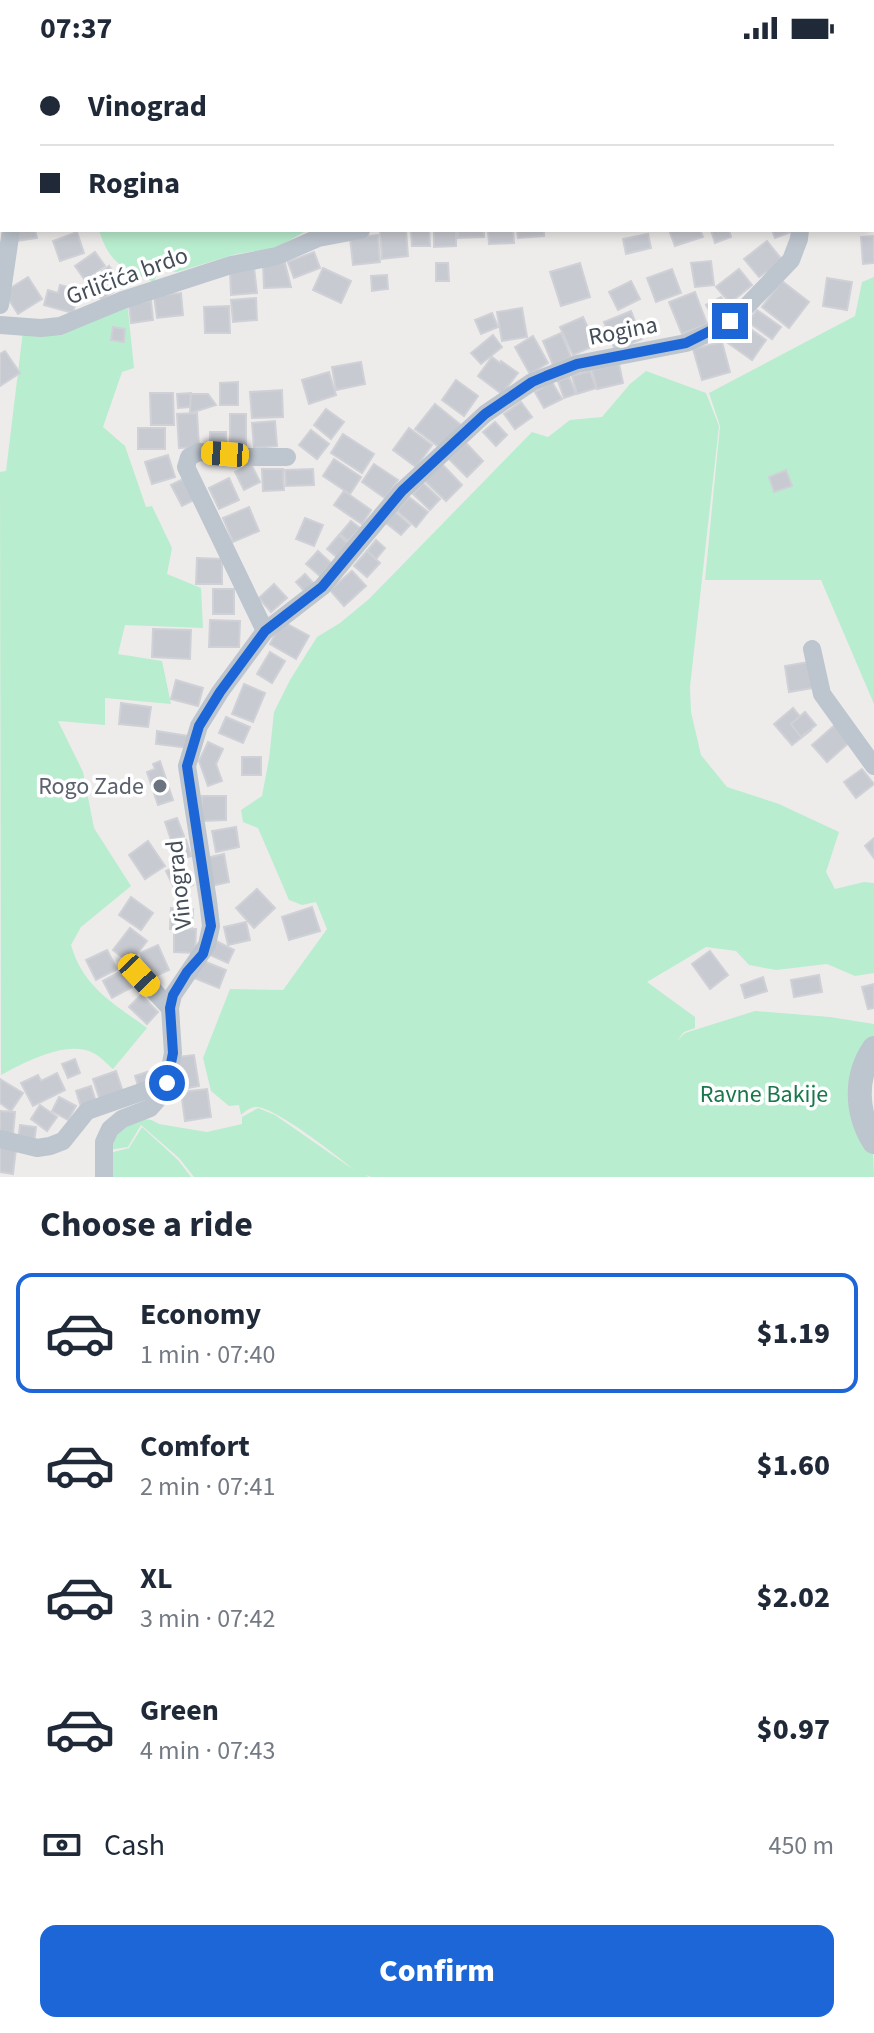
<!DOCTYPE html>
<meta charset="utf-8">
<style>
:root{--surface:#fff;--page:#f2f2f3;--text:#1f2937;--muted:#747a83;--line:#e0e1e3;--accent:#1d66d7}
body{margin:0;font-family:"Source Sans 3",sans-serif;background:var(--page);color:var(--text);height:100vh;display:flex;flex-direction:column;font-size:30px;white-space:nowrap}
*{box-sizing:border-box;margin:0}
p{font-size:26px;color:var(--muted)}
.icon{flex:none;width:44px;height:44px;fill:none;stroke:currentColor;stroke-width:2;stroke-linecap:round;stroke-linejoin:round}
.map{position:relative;height:1121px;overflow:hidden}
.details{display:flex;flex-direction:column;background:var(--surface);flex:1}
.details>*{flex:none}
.banner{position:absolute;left:0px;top:0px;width:874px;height:176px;box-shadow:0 4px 12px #0003;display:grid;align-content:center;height:176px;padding:0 40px;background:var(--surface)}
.end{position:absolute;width:36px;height:36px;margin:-18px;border:10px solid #1d66d7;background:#fff;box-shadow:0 0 0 4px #fff}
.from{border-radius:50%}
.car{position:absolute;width:24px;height:48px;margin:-24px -12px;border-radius:10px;box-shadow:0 0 6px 2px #0007;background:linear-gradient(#f5c518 24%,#345 0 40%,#f5c518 0 76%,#345 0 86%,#f5c518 0)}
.banner b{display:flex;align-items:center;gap:28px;height:76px;font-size:30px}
.banner b+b{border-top:2px solid var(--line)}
.banner i{width:20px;height:20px;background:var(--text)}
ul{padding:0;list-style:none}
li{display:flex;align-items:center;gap:24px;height:120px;margin:0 16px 12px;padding:0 24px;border:4px solid transparent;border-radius:16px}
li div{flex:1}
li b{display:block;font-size:30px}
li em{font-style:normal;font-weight:800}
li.selected{border-color:var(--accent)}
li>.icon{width:72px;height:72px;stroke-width:1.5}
h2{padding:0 40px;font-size:36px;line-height:96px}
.pay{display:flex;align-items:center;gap:20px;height:88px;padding:0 40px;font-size:30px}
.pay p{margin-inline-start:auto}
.action{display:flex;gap:16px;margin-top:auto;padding:16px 40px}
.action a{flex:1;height:92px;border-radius:16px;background:var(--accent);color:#fff;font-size:32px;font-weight:800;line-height:92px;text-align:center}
.status{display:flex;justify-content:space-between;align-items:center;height:56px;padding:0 40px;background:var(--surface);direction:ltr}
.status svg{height:22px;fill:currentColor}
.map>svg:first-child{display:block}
.green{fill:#b9edcf}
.building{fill:#c8cad1;stroke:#cfd1d7;stroke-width:2}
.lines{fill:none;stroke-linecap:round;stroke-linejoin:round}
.minor{stroke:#bdc5ce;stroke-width:18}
.tertiary{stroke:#bdc5ce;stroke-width:24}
.route{stroke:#1d66d7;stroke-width:10}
.worship-dot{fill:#6b7280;stroke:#fff;stroke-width:3}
.labels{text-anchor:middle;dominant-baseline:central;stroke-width:7;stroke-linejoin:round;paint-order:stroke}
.street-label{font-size:24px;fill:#454e58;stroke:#fff}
.worship-label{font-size:24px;fill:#5b616d;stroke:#fff;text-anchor:end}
.park-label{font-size:24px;fill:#18774b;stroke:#fff}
</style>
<div class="status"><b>07:37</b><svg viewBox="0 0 49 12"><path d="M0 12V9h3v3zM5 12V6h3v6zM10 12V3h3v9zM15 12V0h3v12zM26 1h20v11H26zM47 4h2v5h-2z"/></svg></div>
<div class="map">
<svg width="874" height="1121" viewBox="0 0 874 1121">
<rect width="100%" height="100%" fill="#eeebeb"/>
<g class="green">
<path d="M117,0H771V2H116Z"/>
<path d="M99,174H307L277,192L236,198L177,216L159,214L154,226C123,213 109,207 99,174Z"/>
<path d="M874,221V648L821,524H705L720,370L709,337L855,260L862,226Z"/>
<path d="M127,245L134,312L122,316L103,371L125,390L146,451L152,450L172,492L167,518L201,532L203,572L125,569L118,598L162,605L171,648L105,642V669L58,665L83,716L94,772L131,830L81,871L71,889C83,931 113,947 147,972L113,1013C107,1008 100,1000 93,997C68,983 23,1007 1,1019L0,416L6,415L23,275Z"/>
<path d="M646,315L706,337L719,370L690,631L691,656L701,699L727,731L779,748L839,776L826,816L835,833L864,826L874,827V917L855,920L827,908L776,914L749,909L736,895L706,891L647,926L695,961V972L684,976L677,985L685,977L755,955L830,961L874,968V992L869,999L874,1121H371L366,1119L368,1121H194L179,1102L141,1069L128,1091L108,1094L112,1078C126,1069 143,1056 159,1068L207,1076L242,1068V1061L258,1052L275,1059L354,1114C338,1100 276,1052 257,1051C250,1051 246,1055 241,1059L239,1049L229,1050L211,1035L203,1002L230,933L283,934L327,873L316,846L302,849L289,844L258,772L243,766L241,754L262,740L269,703L274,656L290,624L317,581L340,567L369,543L532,376L548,381L570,364L602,361L630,328Z"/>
<path d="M142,1071L178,1104L191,1121H108L106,1098L129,1092Z"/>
</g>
<g class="building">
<path d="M787,0H822V2H788Z"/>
<path d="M874,18V48L872,49V19Z"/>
<path d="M0,94L2,95V127L0,126Z"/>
<path d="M14,174H35L37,182L16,185Z"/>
<path d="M406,174L408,200L382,203L380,175Z"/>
<path d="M411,174H429L430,190H412Z"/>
<path d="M434,174H456V190L434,191Z"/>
<path d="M458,174H484V181L458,182Z"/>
<path d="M488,174H513L514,187L489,188Z"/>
<path d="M517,174H544V180L518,182Z"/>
<path d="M669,174H700L703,181L675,190Z"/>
<path d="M711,174H729L731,181L715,187Z"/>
<path d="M772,174H796L775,182Z"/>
<path d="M77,176L84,197L60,205L53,185Z"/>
<path d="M648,178L651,192L626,198L623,183Z"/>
<path d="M378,179L380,206L353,209L350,182Z"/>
<path d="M874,180V207L863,208L861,181Z"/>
<path d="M767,185L783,205L770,221L766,216L759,221L744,203Z"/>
<path d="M95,196L105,210L85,224L75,210Z"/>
<path d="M314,196L320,212L294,222L288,206Z"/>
<path d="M711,205L714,229L695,231L691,207Z"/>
<path d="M285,207L291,231L264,232L263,209Z"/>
<path d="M436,207H448L449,225H436Z"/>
<path d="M580,207L590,241L561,250L550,216Z"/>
<path d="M109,210L123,229L102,244L88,226Z"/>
<path d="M254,211L257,237L231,239L230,215Z"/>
<path d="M323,212L351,225L341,247L313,234Z"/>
<path d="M672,213L681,237L656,246L647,222Z"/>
<path d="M739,213L752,229L730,247L716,231Z"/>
<path d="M387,219L388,233L372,235L371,220Z"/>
<path d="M28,221L42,243L18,258L4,236Z"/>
<path d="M827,222L852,226L847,254L823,250Z"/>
<path d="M631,225L640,243L618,254L609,236Z"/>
<path d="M782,225L809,246L789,272L762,251Z"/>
<path d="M60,229L79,234L73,257L44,249L48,234L58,237Z"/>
<path d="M695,236L707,268L682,278L669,246Z"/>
<path d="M181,237L183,259L157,262L154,240Z"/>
<path d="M721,241L731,257L716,266L706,249Z"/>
<path d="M256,242L257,264L233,266L231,244Z"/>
<path d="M151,245L153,264L131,267L129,248Z"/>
<path d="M229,250L230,277H205L204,251Z"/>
<path d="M522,252L527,281L502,285L497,256Z"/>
<path d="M757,254L781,271L772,283L748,266Z"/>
<path d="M631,255L642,283L615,294L604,266Z"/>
<path d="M492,257L498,271L481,278L475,264Z"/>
<path d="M583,261L596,289L573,299L560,271Z"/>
<path d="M742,267L766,284L752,304L728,287Z"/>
<path d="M113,271L125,273L124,286L111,284Z"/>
<path d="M561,277L571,301L553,309L543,285Z"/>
<path d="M493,279L502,291L481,308L471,297Z"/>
<path d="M533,280L548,307L530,318L515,291Z"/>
<path d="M722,286L730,316L702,324L693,293Z"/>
<path d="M5,295L20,317L0,330V298Z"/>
<path d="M492,301L500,307L501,305L518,317L502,338L478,320Z"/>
<path d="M361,306L365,328L336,334L332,311Z"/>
<path d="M619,308L623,327L597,333L592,314Z"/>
<path d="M590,315L596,332L577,338L572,320Z"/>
<path d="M329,316L336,339L309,348L302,324Z"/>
<path d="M569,321L576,338L564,342L558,325Z"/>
<path d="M456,324L478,340L464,360L442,344Z"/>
<path d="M238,326V349H220V327Z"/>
<path d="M552,326L562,343L544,352L535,336Z"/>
<path d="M282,334L283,361L252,362L250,336Z"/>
<path d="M150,337H173L174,369H151Z"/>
<path d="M191,337L190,351L178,352L177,338Z"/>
<path d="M191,338H208L216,349L190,357Z"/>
<path d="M521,346L532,361L515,373L504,358Z"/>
<path d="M435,348L462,370L443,394L415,373Z"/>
<path d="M326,353L344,366L331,383L314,369Z"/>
<path d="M197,357L199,391L179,392L177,358Z"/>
<rect x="230" y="358" width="16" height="35"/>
<path d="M275,365L277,390L254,392L252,367Z"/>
<path d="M495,366L507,379L496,390L483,376Z"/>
<rect x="138" y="372" width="27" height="21"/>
<path d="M409,372L432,389L416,411L393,394Z"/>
<path d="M311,374L329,388L317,403L299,389Z"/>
<path d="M210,376H226V396L210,395Z"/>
<path d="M343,378L374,398L362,417L331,397Z"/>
<path d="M466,387L483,405L467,421L449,403Z"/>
<path d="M168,399L175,421L152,428L145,406Z"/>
<path d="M334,403L361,421L350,438L323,420Z"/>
<path d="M441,407L462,429L446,445L424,424Z"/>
<path d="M251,408L260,426L244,434L235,416Z"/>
<path d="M374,408L398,424L385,442L362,426Z"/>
<path d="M262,413H283L284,434L263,435Z"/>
<path d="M313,413L314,429L286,430L285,414Z"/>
<path d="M786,414L792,430L774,436L769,421Z"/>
<path d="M189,420L200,441L182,450L171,429Z"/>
<path d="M229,422L239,444L219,453L209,432Z"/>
<path d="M423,427L440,443L430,454L413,438Z"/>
<path d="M344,435L371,454L362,468L334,449Z"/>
<path d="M409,441L428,456L416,471L397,455Z"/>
<path d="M249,451L259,475L233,486L223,462Z"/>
<path d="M395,456L410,469L401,479L386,467Z"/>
<path d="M305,462L323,469L314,490L296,483Z"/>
<path d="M351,465L360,472L348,485L340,478Z"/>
<path d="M339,479L351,490L339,503L327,493Z"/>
<path d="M376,484L385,492L376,503L367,495Z"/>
<path d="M318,495L331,507L320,520L306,508Z"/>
<path d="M367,495L380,507L367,521L354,510Z"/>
<path d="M197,502L222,503V528H196Z"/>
<path d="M352,515L366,530L344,550L330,534Z"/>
<path d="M305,518L315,529L306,537L296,526Z"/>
<path d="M274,528L287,542L271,556L259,542Z"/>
<rect x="213" y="533" width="21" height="25"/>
<path d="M210,564L240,565L239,591H209Z"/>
<path d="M282,565L309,580L296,603L270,588Z"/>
<path d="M153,573L191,574L190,603L152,601Z"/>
<path d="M270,596L285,605L272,627L257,618Z"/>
<path d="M809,606L813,632L789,636L785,610Z"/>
<path d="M176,624L203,632L198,650L171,643Z"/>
<path d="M244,628L265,637L253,666L232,658Z"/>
<path d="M121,647L151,651L148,671L119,668Z"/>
<path d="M793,652L811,674L792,689L774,668Z"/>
<path d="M805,656L816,669L801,681L791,668Z"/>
<path d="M226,661L250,671L243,687L219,677Z"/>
<path d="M836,668L851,685L827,706L812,689Z"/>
<path d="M157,675L189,680L188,692L156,688Z"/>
<path d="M208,686L223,693L216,708L222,725L208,730L199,705Z"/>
<rect x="242" y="701" width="19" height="18"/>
<path d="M160,705L173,744L158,749L147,716L155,713L153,708Z"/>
<path d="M862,713L874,728L856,742L844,726Z"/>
<path d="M202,740H226V764L202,765Z"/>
<path d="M177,762L184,780L171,784L165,766Z"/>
<path d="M236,771L239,791L216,796L212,775Z"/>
<path d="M874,782V802L865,790Z"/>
<path d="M186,784L191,800L176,805L171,789Z"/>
<path d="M148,785L165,810L145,823L129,799Z"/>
<path d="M224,798L229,826L211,830L206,802Z"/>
<path d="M183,807L193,829L176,836L166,815Z"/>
<path d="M257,833L275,852L254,872L236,852Z"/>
<path d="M131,841L153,857L141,874L119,859Z"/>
<path d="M312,851L320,875L289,884L282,861Z"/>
<path d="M171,852L193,853L192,873H170Z"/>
<path d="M246,866L250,884L228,889L224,871Z"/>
<path d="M130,872L147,885L130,907L113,894Z"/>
<path d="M174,873H196L195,897L174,896Z"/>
<path d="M216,885L234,894L228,907L210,899Z"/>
<path d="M158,889L169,914L151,922L140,897Z"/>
<path d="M107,894L117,913L96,924L86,904Z"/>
<path d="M710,895L728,919L710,933L692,908Z"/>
<path d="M201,904L226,914L219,932L194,922Z"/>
<path d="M123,914L132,931L112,942L103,925Z"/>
<path d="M819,919L822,936L794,941L791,924Z"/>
<path d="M763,921L767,935L745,942L741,929Z"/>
<path d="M874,928V952L868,953L862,931Z"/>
<path d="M141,939L158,956L147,968L129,951Z"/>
<path d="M194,999L199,1030L182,1033L177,1001Z"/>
<path d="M75,1003L80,1017L68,1022L62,1008Z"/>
<path d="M153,1014L157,1027L139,1033L135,1020Z"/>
<path d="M116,1015L123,1036L100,1044L93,1023Z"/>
<path d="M57,1017L65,1034L33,1050L21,1027L38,1019L41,1025Z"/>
<path d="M0,1023L23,1037L11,1055L0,1047Z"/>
<path d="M91,1030L96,1046L81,1051L76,1035Z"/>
<path d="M207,1033L211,1061L185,1065L181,1036Z"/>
<path d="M59,1041L76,1050L68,1064L52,1055Z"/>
<path d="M40,1049L57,1061L47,1075L31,1063Z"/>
<path d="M0,1055L15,1056L13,1078L0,1076Z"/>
<path d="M20,1069L36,1071L34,1088L18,1086Z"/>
<path d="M0,1091L16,1093L13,1118L0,1116Z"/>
</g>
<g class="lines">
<g class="minor">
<path d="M54,2L55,0"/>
<path d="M861,2L862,0"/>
<path d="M0,249L11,174"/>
<path d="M0,269L41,272L60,270L123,244L231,209L277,200L318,182L361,174"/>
<path d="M265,575L186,411L189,401L199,396L249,401H287"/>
<path d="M812,593L822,638L874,710"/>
<path d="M139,919L170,952"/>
<path d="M0,1083L37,1092L50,1090L63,1085L87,1055L167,1027"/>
<path d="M104,1121V1086L110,1073L122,1063L150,1052L157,1044L167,1027L173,997L170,952L173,939L207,889L211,870L208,845L187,710L199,670L220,636L265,575L322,531L402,435L485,358L532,326L577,308L686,287L720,272L743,254L791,204L799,183L800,174"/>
</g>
<path class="tertiary" d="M874,992C854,1021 856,1057 874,1086"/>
</g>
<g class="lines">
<path class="route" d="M167,1027L173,997L170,952L173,939L187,916L203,898L211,870L187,710L199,670L220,636L265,575L322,531L402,435L485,358L532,326L546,320L577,308L686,287L730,265"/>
</g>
<circle class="worship-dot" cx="160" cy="730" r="8"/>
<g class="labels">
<g class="street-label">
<text transform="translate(127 220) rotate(-20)">Grličića brdo</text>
<text transform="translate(623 275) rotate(-11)">Rogina</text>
<text transform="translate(179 829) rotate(-96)">Vinograd</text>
</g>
<g class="worship-label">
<text x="144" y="730">Rogo Zade</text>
</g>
<g class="park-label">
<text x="764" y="1038">Ravne Bakije</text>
</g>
</g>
</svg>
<i class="end from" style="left:167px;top:1027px"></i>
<i class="end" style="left:730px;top:265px"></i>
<i class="car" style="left:225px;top:398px;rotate:274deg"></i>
<i class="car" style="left:139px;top:919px;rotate:137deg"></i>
<div class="banner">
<b><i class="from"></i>Vinograd</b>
<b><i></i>Rogina</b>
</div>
</div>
<section class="details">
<h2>Choose a ride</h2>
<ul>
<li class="selected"><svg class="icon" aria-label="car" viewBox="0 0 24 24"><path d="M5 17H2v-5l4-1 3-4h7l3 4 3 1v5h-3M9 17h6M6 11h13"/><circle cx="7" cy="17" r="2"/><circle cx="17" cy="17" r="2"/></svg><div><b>Economy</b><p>1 min · 07:40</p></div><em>$1.19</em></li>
<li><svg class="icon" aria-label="car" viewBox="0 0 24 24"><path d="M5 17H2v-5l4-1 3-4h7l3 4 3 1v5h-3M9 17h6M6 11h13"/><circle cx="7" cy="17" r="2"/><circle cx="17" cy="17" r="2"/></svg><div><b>Comfort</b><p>2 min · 07:41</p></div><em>$1.60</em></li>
<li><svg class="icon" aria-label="car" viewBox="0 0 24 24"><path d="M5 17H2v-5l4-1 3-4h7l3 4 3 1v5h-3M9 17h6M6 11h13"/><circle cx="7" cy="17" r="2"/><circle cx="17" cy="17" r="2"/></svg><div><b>XL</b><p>3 min · 07:42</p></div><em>$2.02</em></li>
<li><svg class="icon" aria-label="car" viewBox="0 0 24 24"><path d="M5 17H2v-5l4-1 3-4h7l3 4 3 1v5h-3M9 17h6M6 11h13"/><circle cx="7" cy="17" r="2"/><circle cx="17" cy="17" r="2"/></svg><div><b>Green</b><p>4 min · 07:43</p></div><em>$0.97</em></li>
</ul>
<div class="pay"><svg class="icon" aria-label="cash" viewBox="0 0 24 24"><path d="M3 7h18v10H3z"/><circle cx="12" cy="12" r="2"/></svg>Cash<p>450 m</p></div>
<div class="action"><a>Confirm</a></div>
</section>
